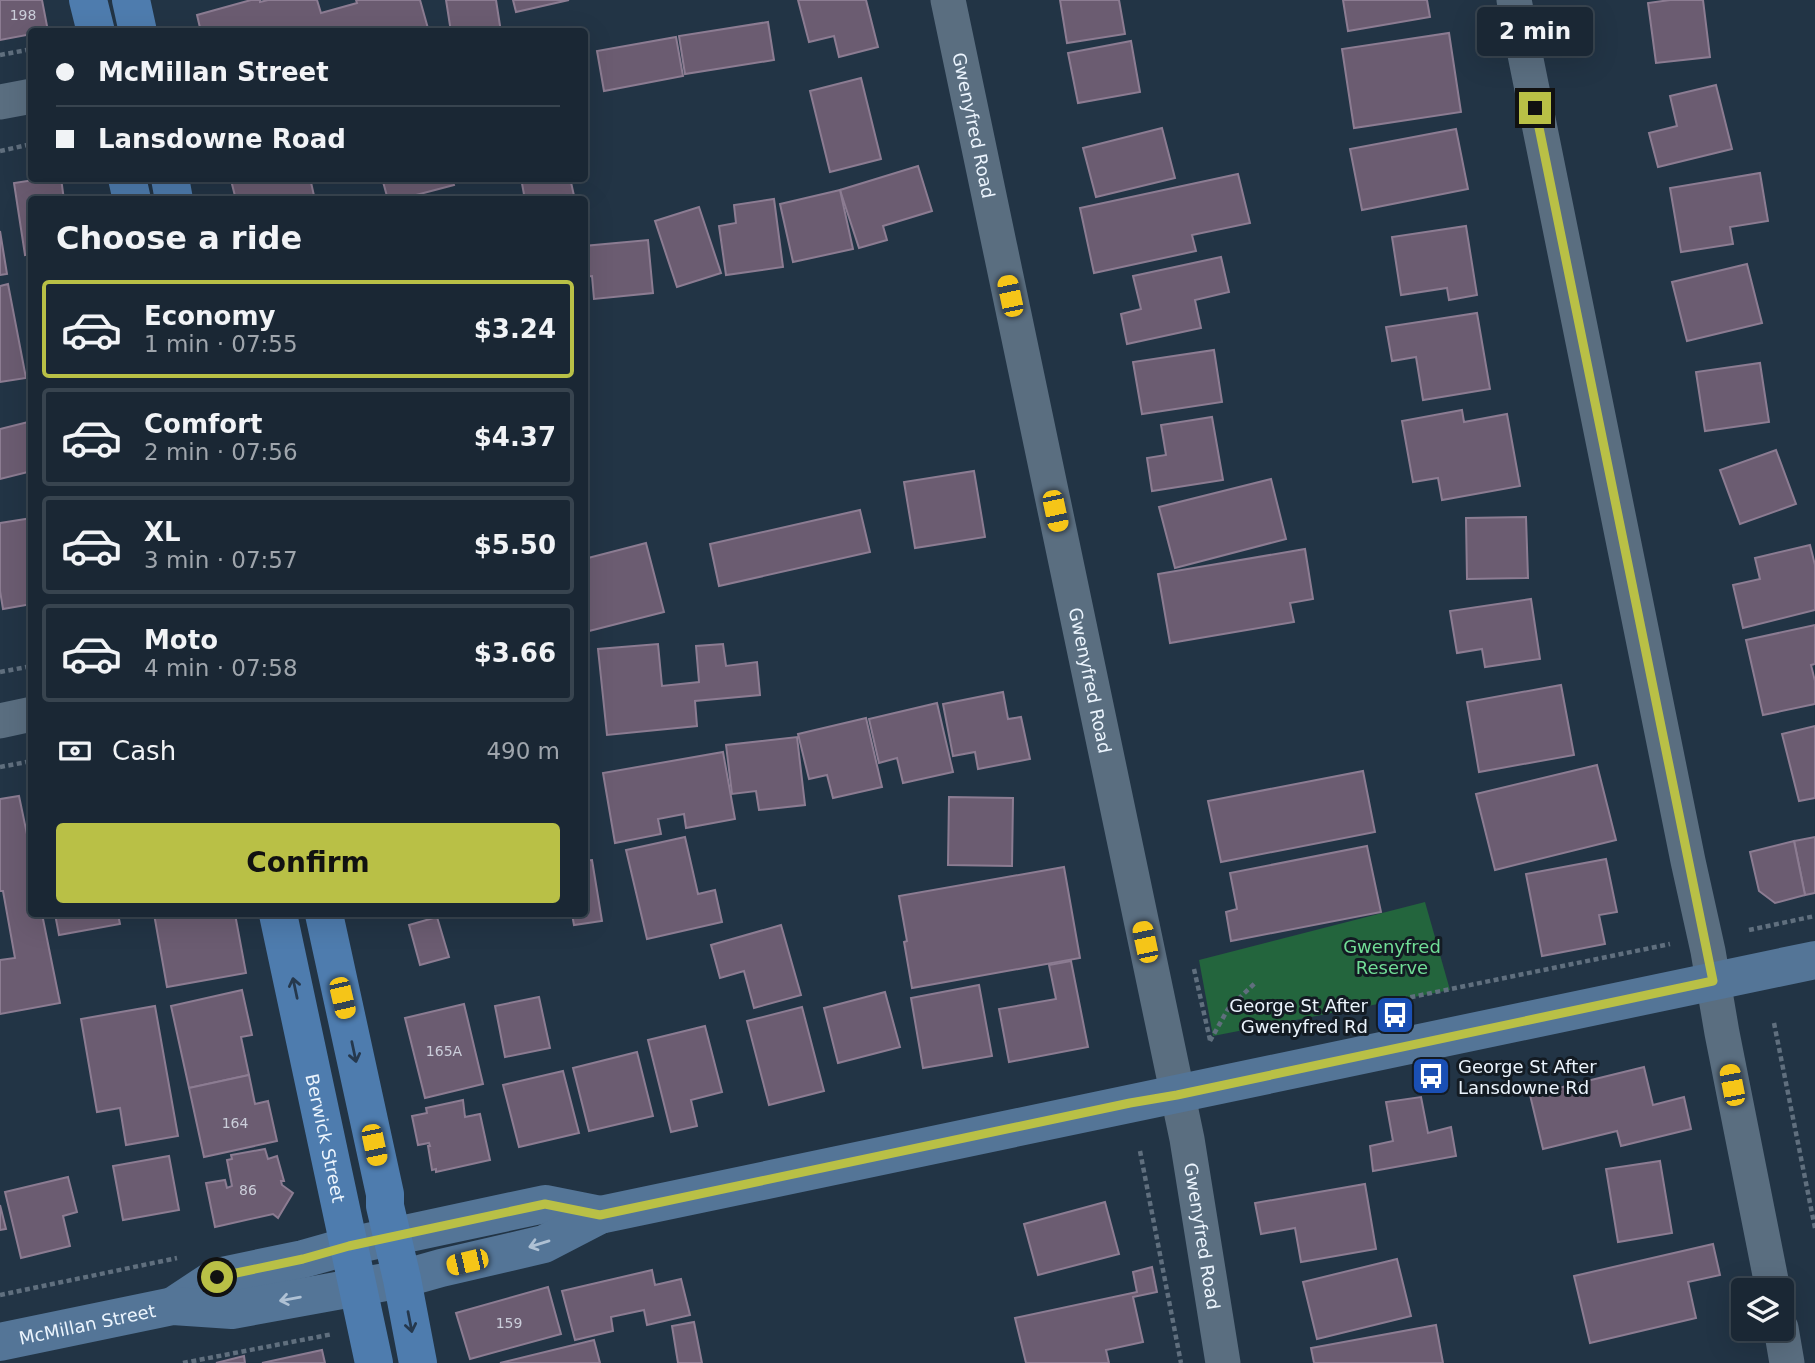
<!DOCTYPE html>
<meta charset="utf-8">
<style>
:root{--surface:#1a2734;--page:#273340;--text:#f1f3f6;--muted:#9fa5ac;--line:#38444f;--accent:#b9c046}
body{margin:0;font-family:"DejaVu Sans",sans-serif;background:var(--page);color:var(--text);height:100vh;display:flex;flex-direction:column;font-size:26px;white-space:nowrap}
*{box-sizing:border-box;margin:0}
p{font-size:23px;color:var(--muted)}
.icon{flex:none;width:38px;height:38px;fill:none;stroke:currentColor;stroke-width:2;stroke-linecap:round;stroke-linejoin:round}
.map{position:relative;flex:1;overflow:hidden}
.panel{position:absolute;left:28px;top:196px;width:560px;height:721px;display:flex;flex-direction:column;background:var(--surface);border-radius:7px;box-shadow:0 7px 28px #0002,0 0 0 2px var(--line)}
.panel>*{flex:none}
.hud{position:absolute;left:28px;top:28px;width:560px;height:154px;border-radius:7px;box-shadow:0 7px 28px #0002,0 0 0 2px var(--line);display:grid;align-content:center;height:154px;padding:0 28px;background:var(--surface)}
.fabs{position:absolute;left:1731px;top:1278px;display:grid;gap:14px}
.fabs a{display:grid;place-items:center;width:63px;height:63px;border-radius:7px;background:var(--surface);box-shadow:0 7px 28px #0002,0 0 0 2px var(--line);font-size:35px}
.end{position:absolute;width:32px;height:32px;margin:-16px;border:9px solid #b9c046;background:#111;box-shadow:0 0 0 4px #111}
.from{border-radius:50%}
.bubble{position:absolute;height:49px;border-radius:7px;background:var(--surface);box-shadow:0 7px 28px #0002,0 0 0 2px var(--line);font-size:23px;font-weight:600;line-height:49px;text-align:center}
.car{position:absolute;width:21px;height:42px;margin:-21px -10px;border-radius:9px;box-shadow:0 0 5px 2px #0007;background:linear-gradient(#f5c518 24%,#345 0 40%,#f5c518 0 76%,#345 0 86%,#f5c518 0)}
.hud b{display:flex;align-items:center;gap:24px;height:66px;font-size:26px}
.hud b+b{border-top:2px solid var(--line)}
.hud i{width:18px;height:18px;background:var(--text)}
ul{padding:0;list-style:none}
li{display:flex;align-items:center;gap:21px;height:98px;margin:0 14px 10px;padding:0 14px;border:4px solid var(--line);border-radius:7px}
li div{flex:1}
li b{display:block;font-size:26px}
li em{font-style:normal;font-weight:600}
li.active{border-color:var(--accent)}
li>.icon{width:63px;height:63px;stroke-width:1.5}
h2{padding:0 28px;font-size:32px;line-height:84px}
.pay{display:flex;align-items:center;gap:18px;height:77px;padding:0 28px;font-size:26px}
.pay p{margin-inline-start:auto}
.primary-button{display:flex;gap:14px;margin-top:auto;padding:14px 28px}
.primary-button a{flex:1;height:80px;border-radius:7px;background:var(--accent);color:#111;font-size:28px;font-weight:600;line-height:80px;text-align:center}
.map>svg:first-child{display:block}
.green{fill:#23653d}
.building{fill:#6b5c71;stroke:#8c7c92;stroke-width:2}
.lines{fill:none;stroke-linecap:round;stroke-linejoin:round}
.path{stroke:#606f7e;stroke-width:4.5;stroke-dasharray:5 3.5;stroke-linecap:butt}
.street{stroke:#5a6e80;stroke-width:35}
.secondary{stroke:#547597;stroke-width:38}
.primary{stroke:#4e7cae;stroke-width:38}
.oneway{stroke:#25384d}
.oneway2{stroke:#afc1d4}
.route{stroke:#b9c046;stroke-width:9}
.labels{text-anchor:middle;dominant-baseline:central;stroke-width:6;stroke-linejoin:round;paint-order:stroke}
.number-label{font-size:14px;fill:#cbceda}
.street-label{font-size:18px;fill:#ebf4fd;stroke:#131b23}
.park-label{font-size:18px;fill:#71de97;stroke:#131b23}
.poi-label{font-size:18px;fill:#ebf4fd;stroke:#131b23;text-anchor:end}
</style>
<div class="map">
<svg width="1815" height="1363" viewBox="0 0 1815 1363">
<rect width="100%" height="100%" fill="#223445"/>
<path class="green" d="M1425,902L1450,990L1213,1036L1199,960Z"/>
<g class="building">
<path d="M0,0H42L48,31L32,32V34L0,40Z"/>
<path d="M251,0H260V2L268,0H317L321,13L357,3L356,0H420L429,32H201L197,15Z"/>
<path d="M446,0H496L501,32H451Z"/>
<path d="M513,0H569L516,12Z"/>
<path d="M798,0H866L878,47L839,57L834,36L809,42Z"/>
<path d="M1060,0H1119L1125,34L1067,43Z"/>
<path d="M1343,0H1427L1430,17L1348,31Z"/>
<path d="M1670,0H1703L1710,57L1656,63L1648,3Z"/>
<path d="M768,22L774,60L685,74L679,36Z"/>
<path d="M1449,33L1461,112L1354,128L1342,49Z"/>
<path d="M676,37L683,76L604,91L597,51Z"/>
<path d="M1131,41L1140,92L1078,103L1068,53Z"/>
<path d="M861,78L881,159L830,172L810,91Z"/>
<path d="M1716,85L1732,149L1658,167L1649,133L1677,126L1670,96Z"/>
<path d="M1162,128L1175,178L1096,197L1083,148Z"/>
<path d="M1456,129L1468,189L1362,210L1350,149Z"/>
<path d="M918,166L932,211L883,226L887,240L859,248L840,190Z"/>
<path d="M1760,173L1768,221L1730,227L1733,244L1681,252L1670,188Z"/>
<path d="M1238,174L1250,223L1192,235L1196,251L1094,273L1080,208Z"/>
<path d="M47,178H61L64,200H32V254L25,255L14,183Z"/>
<path d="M236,178H310L315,200H236L231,180Z"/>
<path d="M382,178H452L454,185L397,200H388Z"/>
<path d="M521,178H570L575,200H525Z"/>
<path d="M840,190L853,249L793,262L780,204Z"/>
<path d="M774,199L783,267L726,275L719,226L736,223L734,205Z"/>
<path d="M699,207L721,273L677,287L655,221Z"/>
<path d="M1466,226L1477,295L1449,300L1447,288L1401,295L1392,237Z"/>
<path d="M0,231L7,274L0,275Z"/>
<path d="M648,240L653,293L594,299L592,276L584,277V246Z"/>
<path d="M1221,257L1229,292L1195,300L1201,328L1127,344L1121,314L1141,309L1133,276Z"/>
<path d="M1747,264L1762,323L1687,341L1672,282Z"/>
<path d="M8,284L26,378L0,382V286Z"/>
<path d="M1477,313L1490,389L1423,400L1416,357L1392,361L1386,327Z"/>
<path d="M1214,350L1222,402L1142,414L1133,362Z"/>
<path d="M1760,363L1769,422L1705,431L1696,372Z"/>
<path d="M1462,410L1464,422L1507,414L1520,486L1442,500L1438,478L1413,482L1402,421Z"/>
<path d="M1212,417L1223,480L1152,491L1147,458L1166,455L1161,425Z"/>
<path d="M32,421V471L0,479V429Z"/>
<path d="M1776,450L1796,504L1740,524L1720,470Z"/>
<path d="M974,471L985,537L915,548L904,482Z"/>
<path d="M1271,479L1286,539L1175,568L1159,507Z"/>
<path d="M860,510L870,552L719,586L710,544Z"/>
<path d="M1526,517L1528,578L1467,579L1466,518Z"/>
<path d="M32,518V604L3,609L0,591V523Z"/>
<path d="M646,543L664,612L589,631L584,616V559Z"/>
<path d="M1810,545L1815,565V610L1743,628L1733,585L1760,579L1755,558Z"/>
<path d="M1305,549L1313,599L1290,603L1294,622L1170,643L1158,574Z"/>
<path d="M1531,599L1540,659L1485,667L1482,649L1457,653L1450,611Z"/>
<path d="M1815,625V664L1811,665L1815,681V704L1763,715L1746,640Z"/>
<path d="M658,644L662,686L699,682L696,646L723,644L726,666L757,662L760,695L695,701L697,726L607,735L598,649Z"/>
<path d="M1561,685L1574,755L1479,772L1467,702Z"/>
<path d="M1003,692L1008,719L1021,717L1030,759L978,769L975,752L953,756L943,704Z"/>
<path d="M937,703L953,772L903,783L897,758L879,763L869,719Z"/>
<path d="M866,718L882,787L833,798L827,775L809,779L798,734Z"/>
<path d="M1815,726V798L1799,801L1782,734Z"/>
<path d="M797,737L805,805L759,810L756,791L732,794L726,745Z"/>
<path d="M723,752L735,819L686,828L684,814L658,819L661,834L615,843L603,773Z"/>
<path d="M1597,765L1616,840L1495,870L1476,794Z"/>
<path d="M1363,771L1375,832L1221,862L1208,801Z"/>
<path d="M19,796L32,858V914H42L60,1003L0,1014V960L15,958L3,891H0V799Z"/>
<path d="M949,797L1013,798L1012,866L948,865Z"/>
<path d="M685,837L698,894L715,890L722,922L647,939L626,850Z"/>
<path d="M1815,837V893L1805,895L1794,841Z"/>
<path d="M1794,841L1805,895L1775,903L1759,891L1750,852Z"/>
<path d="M1367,846L1381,912L1231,941L1226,912L1237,909L1230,873Z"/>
<path d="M1606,859L1617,912L1599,915L1605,944L1542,956L1526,874Z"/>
<path d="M592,860L602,921L574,925L572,914H584V861Z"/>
<path d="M1064,867L1080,958L912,988L904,942L907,941L899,896Z"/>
<path d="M55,914H118L120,924L59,935Z"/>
<path d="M154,914H235L246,973L167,987Z"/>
<path d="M437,917L449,957L420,965L409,925Z"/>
<path d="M781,925L801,995L754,1008L744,971L720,978L711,945Z"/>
<path d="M1071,961L1088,1047L1009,1062L999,1009L1056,999L1049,965Z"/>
<path d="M979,985L992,1056L923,1068L911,998Z"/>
<path d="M242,990L252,1035L241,1037L249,1075L189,1088L171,1006Z"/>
<path d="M885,992L900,1047L838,1063L824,1008Z"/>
<path d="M539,997L550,1048L505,1057L495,1006Z"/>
<path d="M464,1004L483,1084L425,1098L405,1018Z"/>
<path d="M155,1006L178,1136L126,1145L120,1108L97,1112L81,1019Z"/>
<path d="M802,1007L824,1091L769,1105L747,1021Z"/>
<path d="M705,1026L722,1092L691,1100L697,1126L671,1132L648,1040Z"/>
<path d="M637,1052L653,1116L589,1131L573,1068Z"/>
<path d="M1644,1067L1653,1105L1684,1097L1691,1129L1621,1146L1617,1131L1543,1149L1530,1095Z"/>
<path d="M563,1071L579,1133L519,1147L503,1085Z"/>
<path d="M249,1075L255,1104L268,1101L277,1141L204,1157L189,1088Z"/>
<path d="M1421,1097L1428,1133L1451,1127L1456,1156L1373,1171L1370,1146L1393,1141L1386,1102Z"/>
<path d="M463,1100L465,1117L480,1114L490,1160L436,1172V1169L432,1170L428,1146H430L429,1143L418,1145L412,1116L427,1113L426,1108Z"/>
<path d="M265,1149L268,1159L277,1156L284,1181H281L282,1185L293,1193L278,1218L273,1214L215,1227L206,1183L225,1180L227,1188L232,1186L227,1160L232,1159L231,1155Z"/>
<path d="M169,1156L179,1210L123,1220L113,1166Z"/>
<path d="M1660,1161L1672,1233L1618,1242L1606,1169Z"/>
<path d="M68,1177L77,1212L63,1216L70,1246L21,1258L5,1192Z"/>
<path d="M1365,1184L1376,1249L1301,1262L1295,1228L1261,1234L1255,1203Z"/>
<path d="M1105,1202L1119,1254L1038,1275L1024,1224Z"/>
<path d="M0,1205L6,1229L0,1230Z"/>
<path d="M1713,1244L1720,1275L1688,1282L1696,1318L1590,1343L1574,1276Z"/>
<path d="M1397,1259L1411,1316L1317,1339L1303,1282Z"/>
<path d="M1152,1267L1157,1292L1133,1297L1143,1342L1106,1350L1109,1363H1026L1015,1318L1137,1292L1133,1272Z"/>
<path d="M652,1270L655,1285L681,1279L690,1315L647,1325L644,1310L611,1317L613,1331L575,1340L562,1291Z"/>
<path d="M548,1287L561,1334L470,1359L456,1313Z"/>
<path d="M694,1322L702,1363H678L672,1326Z"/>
<path d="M1436,1325L1443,1363H1314L1311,1348Z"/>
<path d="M594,1340L600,1363H500Z"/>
<path d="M322,1350L325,1363H262Z"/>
<path d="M244,1356L245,1363H216Z"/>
</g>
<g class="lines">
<g class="path">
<path d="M0,55L32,49"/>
<path d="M0,151L32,144"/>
<path d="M0,672L32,666"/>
<path d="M0,767L32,761"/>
<path d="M1749,930L1815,916"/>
<path d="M1194,969L1210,1040"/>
<path d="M1402,999L1670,944"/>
<path d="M1774,1023L1815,1228"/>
<path d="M1210,1041L1228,1009L1255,983"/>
<path d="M1140,1151L1181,1363"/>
<path d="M0,1295L177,1258"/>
<path d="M183,1363L333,1334"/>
</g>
<g class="street">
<path id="s1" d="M948,0L1187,1139L1223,1363"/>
<path d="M1514,0L1688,861L1708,951L1722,1033L1773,1290"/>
<path d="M0,102L32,96"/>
<path d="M0,721L32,714"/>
<path d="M1781,1328L1787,1363"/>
</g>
<g class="secondary">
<path d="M173,1306L217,1277L303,1259L349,1246L545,1204L600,1215"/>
<path id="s2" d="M0,1342L173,1306L232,1310L402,1279L441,1268L544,1244L600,1215L1815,960"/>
</g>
<g class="primary">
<path d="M88,0L96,32"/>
<path d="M131,0L138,32"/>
<path d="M127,178L132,200"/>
<path d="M170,178L174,200"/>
<path id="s3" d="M278,914L374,1363"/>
<path d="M324,914L385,1194V1206L402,1279L418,1363"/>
</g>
</g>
<defs><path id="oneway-shaft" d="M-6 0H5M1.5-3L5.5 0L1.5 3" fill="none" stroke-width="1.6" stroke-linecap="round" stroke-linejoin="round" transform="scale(1.75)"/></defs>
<g class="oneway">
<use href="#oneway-shaft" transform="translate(295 988) rotate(-102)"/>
<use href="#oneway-shaft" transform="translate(354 1052) rotate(78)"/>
<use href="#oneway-shaft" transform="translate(410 1322) rotate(79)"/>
</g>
<g class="oneway2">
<use href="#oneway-shaft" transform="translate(539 1244) rotate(163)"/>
<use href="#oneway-shaft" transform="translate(290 1299) rotate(170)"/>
</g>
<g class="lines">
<path class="route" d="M217,1277L303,1259L349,1246L545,1204L600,1215L1130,1103L1177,1095L1713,981L1535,108"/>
</g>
<defs>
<g id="bus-square" transform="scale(2.0125)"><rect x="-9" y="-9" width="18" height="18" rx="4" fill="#1a4fb4" stroke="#131b23"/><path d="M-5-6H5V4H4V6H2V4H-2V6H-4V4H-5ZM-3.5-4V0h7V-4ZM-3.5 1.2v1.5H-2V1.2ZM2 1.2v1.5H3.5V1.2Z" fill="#fff"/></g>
</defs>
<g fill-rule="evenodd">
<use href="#bus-square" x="1395" y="1015"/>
<use href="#bus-square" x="1431" y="1076"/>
</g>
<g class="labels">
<g class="number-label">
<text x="23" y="15">198</text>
<text x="444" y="1051">165A</text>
<text x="235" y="1123">164</text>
<text x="248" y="1190">86</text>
<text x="509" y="1323">159</text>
</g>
<g class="street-label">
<text stroke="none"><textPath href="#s1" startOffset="128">Gwenyfred Road</textPath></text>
<text stroke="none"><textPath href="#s1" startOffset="695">Gwenyfred Road</textPath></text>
<text stroke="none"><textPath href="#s3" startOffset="229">Berwick Street</textPath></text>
<text stroke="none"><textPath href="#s1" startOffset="1262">Gwenyfred Road</textPath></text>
<text stroke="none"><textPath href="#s2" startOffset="89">McMillan Street</textPath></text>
</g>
<g class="park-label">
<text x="1392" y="946">Gwenyfred<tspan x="1392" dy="21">Reserve</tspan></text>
</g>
<g class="poi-label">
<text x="1368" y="1005">George St After<tspan x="1368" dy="21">Gwenyfred Rd</tspan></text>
<text x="1458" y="1066" text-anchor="start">George St After<tspan x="1458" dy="21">Lansdowne Rd</tspan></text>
</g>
</g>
</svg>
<div class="fabs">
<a><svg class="icon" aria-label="layers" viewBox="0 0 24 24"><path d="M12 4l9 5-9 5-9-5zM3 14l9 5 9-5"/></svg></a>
</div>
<i class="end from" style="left:217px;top:1277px"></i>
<i class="end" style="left:1535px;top:108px"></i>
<div class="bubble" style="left:1477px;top:7px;width:116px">2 min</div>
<i class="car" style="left:1010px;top:296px;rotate:348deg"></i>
<i class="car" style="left:1055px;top:511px;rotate:168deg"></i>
<i class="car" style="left:1145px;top:942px;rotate:348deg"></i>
<i class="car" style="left:342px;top:998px;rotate:167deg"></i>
<i class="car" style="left:1732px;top:1085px;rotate:349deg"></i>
<i class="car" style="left:374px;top:1145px;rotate:168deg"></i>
<i class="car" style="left:467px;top:1262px;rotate:257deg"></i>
<div class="hud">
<b><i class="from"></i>McMillan Street</b>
<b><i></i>Lansdowne Road</b>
</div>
<section class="panel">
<h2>Choose a ride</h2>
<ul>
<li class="active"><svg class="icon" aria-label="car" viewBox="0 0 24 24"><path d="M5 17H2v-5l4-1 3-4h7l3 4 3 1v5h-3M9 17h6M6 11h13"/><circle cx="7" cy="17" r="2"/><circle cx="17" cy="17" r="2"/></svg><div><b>Economy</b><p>1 min · 07:55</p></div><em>$3.24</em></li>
<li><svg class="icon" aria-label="car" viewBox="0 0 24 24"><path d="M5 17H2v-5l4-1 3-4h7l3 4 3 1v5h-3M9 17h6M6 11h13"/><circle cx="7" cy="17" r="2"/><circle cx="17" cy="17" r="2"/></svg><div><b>Comfort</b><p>2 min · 07:56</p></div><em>$4.37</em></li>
<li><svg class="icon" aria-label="car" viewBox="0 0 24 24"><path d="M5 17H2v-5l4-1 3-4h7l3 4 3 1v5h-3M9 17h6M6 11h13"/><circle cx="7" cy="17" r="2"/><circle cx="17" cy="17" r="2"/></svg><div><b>XL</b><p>3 min · 07:57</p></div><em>$5.50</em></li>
<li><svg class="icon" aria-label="car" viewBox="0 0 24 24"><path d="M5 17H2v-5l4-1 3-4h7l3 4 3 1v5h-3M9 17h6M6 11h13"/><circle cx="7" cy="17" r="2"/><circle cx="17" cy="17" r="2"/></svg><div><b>Moto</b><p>4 min · 07:58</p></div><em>$3.66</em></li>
</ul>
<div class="pay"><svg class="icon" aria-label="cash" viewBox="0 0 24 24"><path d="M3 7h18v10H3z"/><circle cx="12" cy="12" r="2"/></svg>Cash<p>490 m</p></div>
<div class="primary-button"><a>Confirm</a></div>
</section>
</div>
